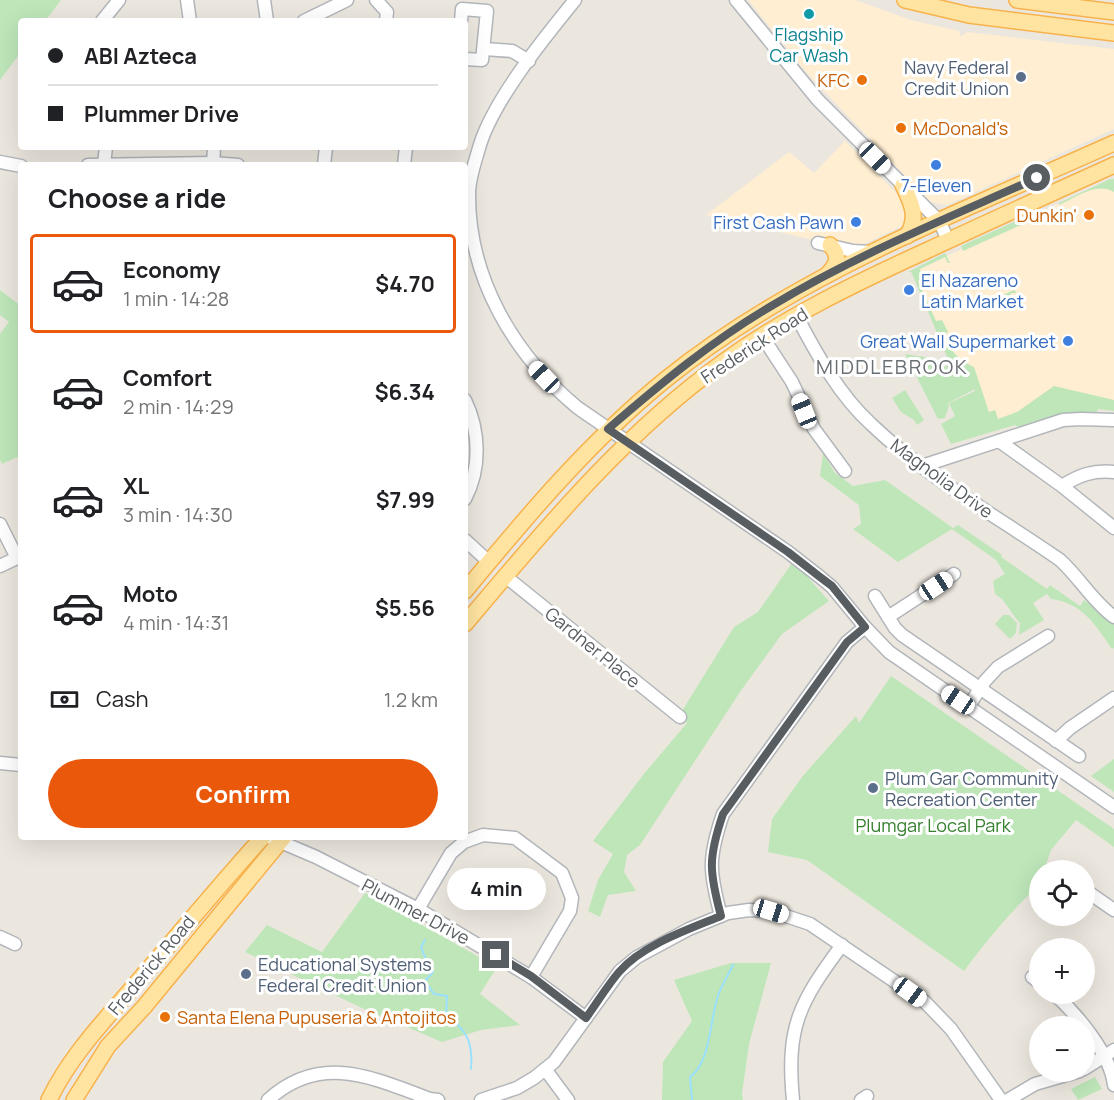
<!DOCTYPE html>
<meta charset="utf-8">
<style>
:root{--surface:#fff;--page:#f6f6f6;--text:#202124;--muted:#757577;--line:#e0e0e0;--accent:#ea580c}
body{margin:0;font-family:Manrope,sans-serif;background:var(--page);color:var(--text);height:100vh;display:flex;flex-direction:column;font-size:22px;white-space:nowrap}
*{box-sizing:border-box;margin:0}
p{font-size:20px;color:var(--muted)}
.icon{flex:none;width:33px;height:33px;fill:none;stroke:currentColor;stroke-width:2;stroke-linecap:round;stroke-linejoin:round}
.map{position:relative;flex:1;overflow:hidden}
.side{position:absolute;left:18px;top:162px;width:450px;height:678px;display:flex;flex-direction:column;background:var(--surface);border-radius:6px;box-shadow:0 6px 24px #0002}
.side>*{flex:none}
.top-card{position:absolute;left:18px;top:18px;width:450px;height:132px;border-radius:6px;box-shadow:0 6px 24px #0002;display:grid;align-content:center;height:132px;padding:0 30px;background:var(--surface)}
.buttons{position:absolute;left:1029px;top:860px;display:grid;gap:12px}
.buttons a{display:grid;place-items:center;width:66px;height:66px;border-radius:50%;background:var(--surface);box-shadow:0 6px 24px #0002;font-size:30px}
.end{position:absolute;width:27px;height:27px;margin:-14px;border:8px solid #585d61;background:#fff;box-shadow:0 0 0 3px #fff}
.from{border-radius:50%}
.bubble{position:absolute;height:42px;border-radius:21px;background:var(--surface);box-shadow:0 6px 24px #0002;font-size:20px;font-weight:700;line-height:42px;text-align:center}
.car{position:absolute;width:18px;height:36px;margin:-18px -9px;border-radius:8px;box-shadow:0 0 4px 2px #0007;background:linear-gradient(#fff 24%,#345 0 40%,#fff 0 76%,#345 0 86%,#fff 0)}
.top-card b{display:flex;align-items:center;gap:21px;height:57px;font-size:22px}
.top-card b+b{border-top:2px solid var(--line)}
.top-card i{width:15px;height:15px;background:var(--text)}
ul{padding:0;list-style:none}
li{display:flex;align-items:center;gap:18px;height:99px;margin:0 12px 9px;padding:0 18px;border:3px solid transparent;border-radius:6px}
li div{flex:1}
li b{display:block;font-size:22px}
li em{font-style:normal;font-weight:700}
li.selected{border-color:var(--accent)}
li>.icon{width:54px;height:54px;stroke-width:1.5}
h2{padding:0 30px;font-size:27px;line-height:72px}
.pay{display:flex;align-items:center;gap:15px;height:66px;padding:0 30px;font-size:22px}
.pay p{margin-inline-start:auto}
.primary-button{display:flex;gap:12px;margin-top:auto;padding:12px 30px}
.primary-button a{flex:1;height:69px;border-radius:36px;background:var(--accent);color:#fff;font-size:24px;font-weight:700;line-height:69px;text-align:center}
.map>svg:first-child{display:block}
.commercial{fill:#ffeed1}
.green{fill:#bee6b9}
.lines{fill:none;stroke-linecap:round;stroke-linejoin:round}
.stream{stroke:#9ce0ff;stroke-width:2}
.minor-casing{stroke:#b2b6bb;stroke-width:15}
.major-casing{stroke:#f8b24c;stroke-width:18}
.minor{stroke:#fff;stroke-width:12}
.major{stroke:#ffe4a1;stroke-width:15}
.route{stroke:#585d61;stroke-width:8}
.culture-dot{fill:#0f9aa8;stroke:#fff;stroke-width:2}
.service-dot{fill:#5c6f8a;stroke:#fff;stroke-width:2}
.food-dot{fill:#e8710a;stroke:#fff;stroke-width:2}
.shop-dot{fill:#3f7fe0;stroke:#fff;stroke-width:2}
.labels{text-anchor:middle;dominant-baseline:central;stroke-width:6;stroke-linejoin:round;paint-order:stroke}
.culture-label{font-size:18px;fill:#0d838f;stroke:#fff}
.service-label{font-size:18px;fill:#4e5e75;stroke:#fff;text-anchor:start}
.food-label{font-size:18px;fill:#c56008;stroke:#fff;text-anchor:end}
.shop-label{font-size:18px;fill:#366cbe;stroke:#fff;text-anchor:end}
.street-label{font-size:18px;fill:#585d61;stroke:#fff}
.park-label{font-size:18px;fill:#35812e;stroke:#fff}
.neighbourhood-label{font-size:20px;letter-spacing:1.5px;fill:#696f73;stroke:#fff}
</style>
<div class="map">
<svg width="1114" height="1100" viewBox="0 0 1114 1100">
<rect width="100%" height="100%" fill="#ece7de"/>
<g class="commercial">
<path d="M748,0H855L911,20L959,31L961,37L967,32L1114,49V129L947,205L930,202L808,74Z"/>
<path d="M845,141L908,205V223L853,249L706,215L789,152L814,173Z"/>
<path d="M1110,179L1114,180V406L993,425L975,371L957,367L913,272Z"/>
</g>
<g class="green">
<path d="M0,0H61L45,21H21V52L0,80Z"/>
<path d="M1110,179H1114V192C1097,181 1075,198 1059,205V203Z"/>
<path d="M1037,215L1032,220L963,251L961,246L1027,216Z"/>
<path d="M945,253L950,263H948L945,257L920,269L923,278L918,281L936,321L942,320L948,332L943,336C951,351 958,360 974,367L989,412L995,410L998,419L1017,412L1054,386L1114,400V411L1098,409L1097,413C1069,412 1045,419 1018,427L1015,425L951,444L941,424L955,416L949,403L975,391V389L948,403L949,406L945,418L938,419L905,354L930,358L940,369L950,364L913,276L911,272H908Z"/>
<path d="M0,290L21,306V464L17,457L2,464L0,460V334L9,322L0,315Z"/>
<path d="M1014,290L1017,293H1011L1009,298L1015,301L1014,306L1013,301L1004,298L1001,303L983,297H999Z"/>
<path d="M905,390L924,420L917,425L914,420L901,412L892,398Z"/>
<path d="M823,453L835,473L853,486L885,480L953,528L958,525L1002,555L1001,557L1047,589L1050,585L1080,606L1084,600L1114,621V648L1112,649C1095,624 1082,603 1051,599L1047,594L1033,603L1044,620L1019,635L1020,623C1010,613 1007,601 995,594L993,581L1005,574L996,560L952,529L898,562L853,529L861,524L859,505L820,476Z"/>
<path d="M792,563L805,574L829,601L782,634L740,692L640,845L627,855L624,872L636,891L608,895L600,917L588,911L598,880L613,854L593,841L643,775L687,723L682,711L734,627L758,612Z"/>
<path d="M1003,615H1009L1017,623L1016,633L1010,639L995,624Z"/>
<path d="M891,676L1114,829V847L1076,820L1051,850L1044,870H1040L1038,886C1010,912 987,940 964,971L807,860L768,852L772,819L802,777L856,716L859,723Z"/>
<path d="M1114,759V792L1091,776Z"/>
<path d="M365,893L497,967L480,994L520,1025L481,1030L442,1042L362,1008L245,952L267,925L322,952Z"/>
<path d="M731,963H771L749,1044L742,1094L743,1100H662L663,1062L692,1021L674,980Z"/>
<path d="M1095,1077L1102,1089L1078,1100L1071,1089Z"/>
</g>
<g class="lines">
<g class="stream">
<path d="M425,940L421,947L429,967L433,972L425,981L434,994L447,996L446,1016C468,1030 473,1044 471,1069"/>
<path d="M692,1100L690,1077C710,1063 710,1022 717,999C720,987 728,976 733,965"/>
</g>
<g class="minor-casing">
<g id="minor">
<path d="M187,0L190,21"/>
<path d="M264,0L267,21"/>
<path d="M376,0L387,12L386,21"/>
<path d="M575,0C544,38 492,102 479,148C475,162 469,179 469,193C468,278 514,355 578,408L788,552L820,577L832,587L865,627L889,652L1114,807"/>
<path d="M736,0L818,100L940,222L948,241"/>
<path d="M102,21L119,0"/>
<path d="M304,21L347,0"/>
<path d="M461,21L462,9L487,11L482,60L465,59"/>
<path d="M484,49L512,51L529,61"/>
<path d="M0,162L21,166"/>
<path d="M104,164L106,147"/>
<path d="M88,165L213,163L238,165"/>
<path d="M213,165L214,147"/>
<path d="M324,165L326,147"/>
<path d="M404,165L406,147"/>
<path d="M818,243L853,251L871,252"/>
<path d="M796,315C816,353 839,395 871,424C926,477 998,517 1060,560C1080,578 1092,601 1114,617"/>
<path d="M762,336L792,382L814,429L845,471"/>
<path d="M465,400C480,431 481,469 465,499"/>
<path d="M999,441L1062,486L1114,528"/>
<path d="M922,466L1063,420L1081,419L1114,420"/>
<path d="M1062,486C1079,475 1093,470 1114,472"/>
<path d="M0,524L17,558"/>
<path d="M465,540L489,562"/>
<path d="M0,566L21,556"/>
<path d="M505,576L680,717"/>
<path d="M875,596L895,628L902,635L1079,756"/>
<path d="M888,617L954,574"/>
<path d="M968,707L985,681L998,667L1048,636"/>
<path d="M1056,741L1070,728L1114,698"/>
<path d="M0,763L21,765"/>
<path d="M269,837L316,857L418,909L531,977L586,1018"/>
<path d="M1088,892L1114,910"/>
<path d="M418,909L451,853L464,842L483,835L515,838L562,873L572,898L570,911L531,977"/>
<path d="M721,916C709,871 708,858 723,814L847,642L865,627"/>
<path d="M0,937L15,944"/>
<path d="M1032,977L1040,983"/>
<path d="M1053,993C1077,1014 1110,1053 1114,1085"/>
<path d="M545,1069L568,1100"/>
<path d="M1084,1069L1114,1050"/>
<path d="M268,1100C321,1052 373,1078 430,1099L438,1100"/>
<path d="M481,1100L517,1088L534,1078L554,1062L620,971L637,957L689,929L728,913L749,910L771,911L810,924L925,1002L951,1029L1001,1100"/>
<path d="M793,1100C786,1027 799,1003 842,945"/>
<path d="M861,1100L867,1096"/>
<path d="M1008,1100L1035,1084L1080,1071"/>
</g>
</g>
<g class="major-casing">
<g id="major">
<path d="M905,0L969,15L1114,33"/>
<path d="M1017,0L1114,12"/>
<path d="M903,185C912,204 919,217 907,236"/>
<path d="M827,275C837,265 841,256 830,245"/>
<path d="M465,591C527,516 589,442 665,380C796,274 961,212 1114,143"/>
<path d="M465,624C545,529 624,433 726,360C789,315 858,282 928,250C990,221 1052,193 1114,165"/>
<path d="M49,1100C71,1054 107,1018 140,979C181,932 221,883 263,837"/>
<path d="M74,1100L108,1046L144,1007L284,837"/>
</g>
</g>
<use href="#minor" class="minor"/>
<use href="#major" class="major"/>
</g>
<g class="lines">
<path class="route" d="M496,955L531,976L586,1018C597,1003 607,986 619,972C642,945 689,929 721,916C709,871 708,858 723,814L847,642L865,627L832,586L820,577L788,552L608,429C660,384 713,340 773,305C856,255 948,218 1037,178"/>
</g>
<circle class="culture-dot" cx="809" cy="14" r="6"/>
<g class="service-dot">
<circle cx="1021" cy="77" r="6"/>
<circle cx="873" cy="788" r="6"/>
<circle cx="246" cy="974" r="6"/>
</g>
<g class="food-dot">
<circle cx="862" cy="80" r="6"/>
<circle cx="901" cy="128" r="6"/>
<circle cx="1089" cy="215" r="6"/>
<circle cx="165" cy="1017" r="6"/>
</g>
<g class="shop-dot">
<circle cx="936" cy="165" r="6"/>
<circle cx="856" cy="222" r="6"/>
<circle cx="909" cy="290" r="6"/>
<circle cx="1068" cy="341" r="6"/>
</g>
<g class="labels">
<g class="culture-label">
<text x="809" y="34">Flagship<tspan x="809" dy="21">Car Wash</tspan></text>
</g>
<g class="service-label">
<text x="1009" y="67" text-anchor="end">Navy Federal<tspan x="1009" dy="21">Credit Union</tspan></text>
<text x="885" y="778">Plum Gar Community<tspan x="885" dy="21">Recreation Center</tspan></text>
<text x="258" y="964">Educational Systems<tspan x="258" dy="21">Federal Credit Union</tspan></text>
</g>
<g class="food-label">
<text x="850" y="80">KFC</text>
<text x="913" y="128" text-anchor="start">McDonald's</text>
<text x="1077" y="215">Dunkin'</text>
<text x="177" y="1017" text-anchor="start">Santa Elena Pupuseria &amp; Antojitos</text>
</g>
<g class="shop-label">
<text x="936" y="185" text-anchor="middle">7-Eleven</text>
<text x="844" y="222">First Cash Pawn</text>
<text x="921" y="280" text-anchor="start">El Nazareno<tspan x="921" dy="21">Latin Market</tspan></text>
<text x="1056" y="341">Great Wall Supermarket</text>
</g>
<g class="street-label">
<text transform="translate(754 345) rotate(-33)">Frederick Road</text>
<text transform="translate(942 478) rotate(36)">Magnolia Drive</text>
<text transform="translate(593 647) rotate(39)">Gardner Place</text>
<text transform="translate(416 911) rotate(28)">Plummer Drive</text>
<text transform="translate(151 965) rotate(-50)">Frederick Road</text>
</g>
<g class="park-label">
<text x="933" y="825">Plumgar Local Park</text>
</g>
<g class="neighbourhood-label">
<text x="892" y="366">MIDDLEBROOK</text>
</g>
</g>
</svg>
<div class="buttons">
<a><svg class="icon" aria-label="locate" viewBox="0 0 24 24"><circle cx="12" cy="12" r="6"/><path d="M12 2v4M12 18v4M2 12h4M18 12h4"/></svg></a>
<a>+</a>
<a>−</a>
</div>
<i class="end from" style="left:1037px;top:178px"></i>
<i class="end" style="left:496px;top:955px"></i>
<div class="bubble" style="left:447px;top:868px;width:99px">4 min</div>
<i class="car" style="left:875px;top:158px;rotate:135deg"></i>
<i class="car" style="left:544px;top:377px;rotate:316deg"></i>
<i class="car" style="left:804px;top:411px;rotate:338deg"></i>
<i class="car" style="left:936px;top:586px;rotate:57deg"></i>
<i class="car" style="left:958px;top:700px;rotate:304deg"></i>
<i class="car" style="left:771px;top:911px;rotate:107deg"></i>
<i class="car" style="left:910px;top:992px;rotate:126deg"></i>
<div class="top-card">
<b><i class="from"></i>ABI Azteca</b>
<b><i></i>Plummer Drive</b>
</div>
<section class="side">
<h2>Choose a ride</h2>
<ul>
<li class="selected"><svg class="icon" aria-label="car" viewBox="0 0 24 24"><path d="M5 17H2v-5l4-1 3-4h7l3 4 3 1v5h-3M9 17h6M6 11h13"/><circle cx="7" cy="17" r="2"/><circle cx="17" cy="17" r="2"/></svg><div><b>Economy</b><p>1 min · 14:28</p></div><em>$4.70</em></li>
<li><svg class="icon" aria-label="car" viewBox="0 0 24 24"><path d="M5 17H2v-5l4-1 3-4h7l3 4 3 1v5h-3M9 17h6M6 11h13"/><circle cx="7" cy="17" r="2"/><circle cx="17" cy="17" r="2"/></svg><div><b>Comfort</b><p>2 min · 14:29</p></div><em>$6.34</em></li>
<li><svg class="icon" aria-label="car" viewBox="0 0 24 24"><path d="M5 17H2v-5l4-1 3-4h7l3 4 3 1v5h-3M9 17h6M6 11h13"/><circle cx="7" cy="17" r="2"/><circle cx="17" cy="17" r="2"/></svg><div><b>XL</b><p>3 min · 14:30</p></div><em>$7.99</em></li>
<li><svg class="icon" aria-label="car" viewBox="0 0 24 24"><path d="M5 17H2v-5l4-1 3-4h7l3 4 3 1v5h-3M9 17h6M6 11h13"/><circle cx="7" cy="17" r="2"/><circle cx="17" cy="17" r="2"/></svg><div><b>Moto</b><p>4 min · 14:31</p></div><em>$5.56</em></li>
</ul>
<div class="pay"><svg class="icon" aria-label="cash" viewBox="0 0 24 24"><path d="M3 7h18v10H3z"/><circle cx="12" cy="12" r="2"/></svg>Cash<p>1.2 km</p></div>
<div class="primary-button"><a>Confirm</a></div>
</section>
</div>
